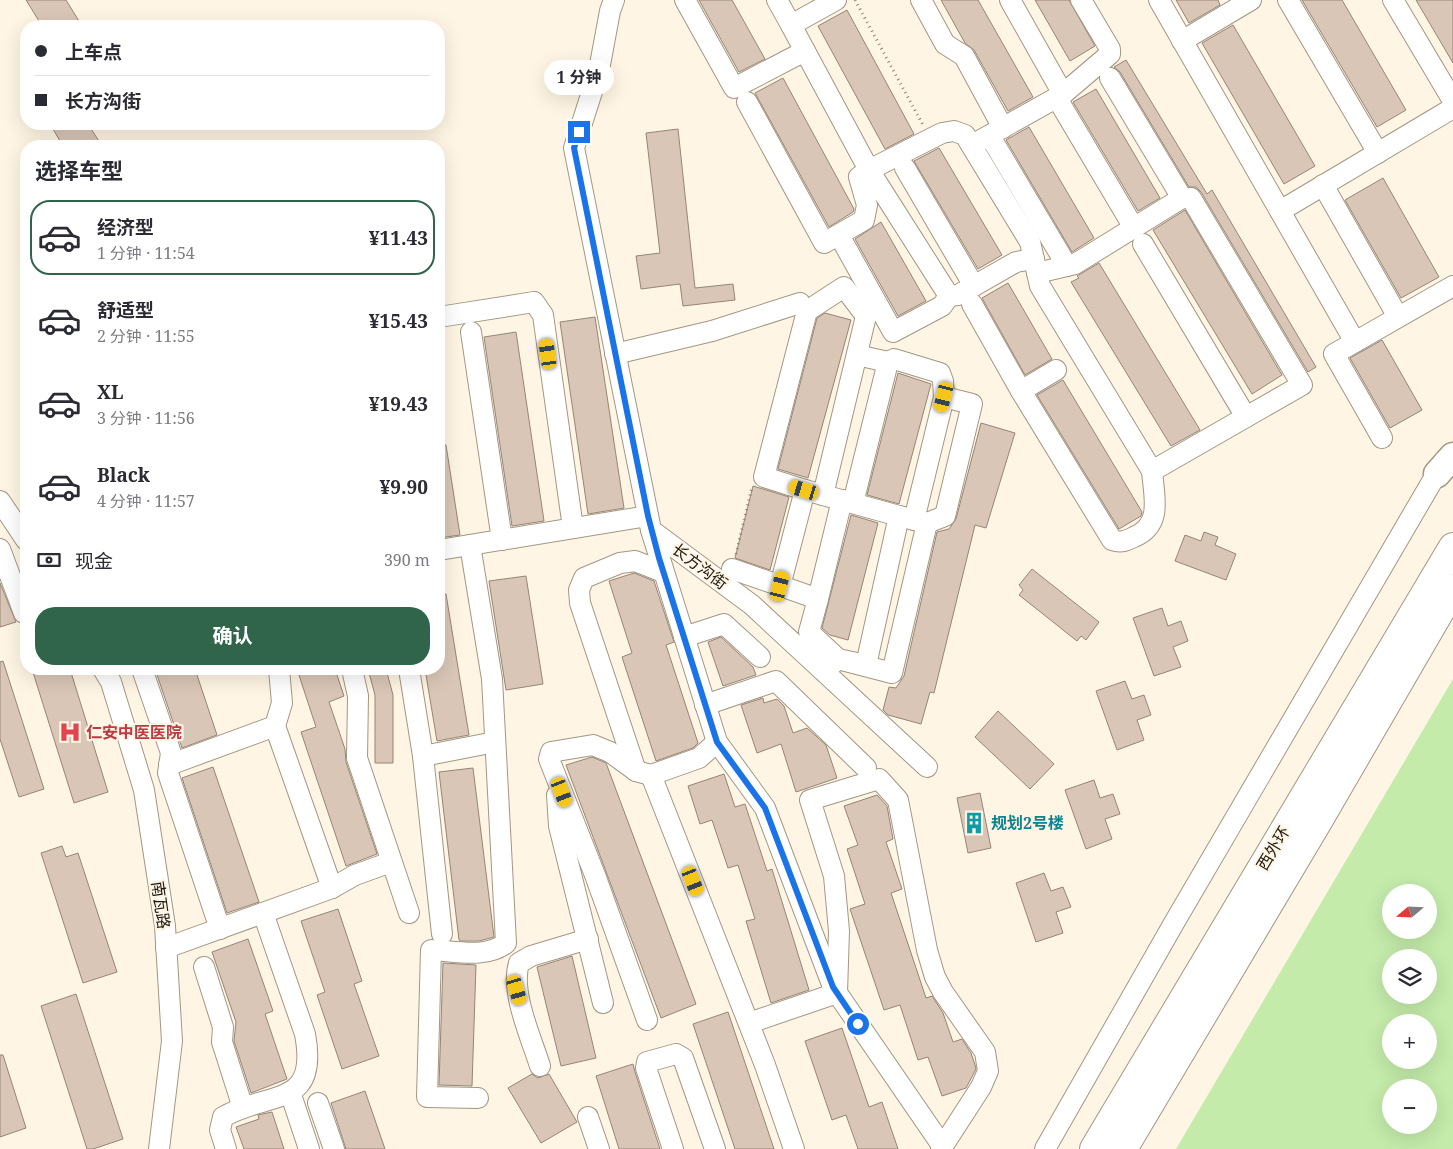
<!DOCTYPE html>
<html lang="zh">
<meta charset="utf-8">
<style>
:root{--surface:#fff;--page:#f2f2f3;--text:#2b2b33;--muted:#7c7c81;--line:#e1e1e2;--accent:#30654b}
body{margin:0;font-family:"Noto Serif","Noto Sans SC",serif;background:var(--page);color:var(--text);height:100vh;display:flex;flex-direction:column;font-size:19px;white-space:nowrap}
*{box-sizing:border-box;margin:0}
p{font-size:16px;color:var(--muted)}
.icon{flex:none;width:28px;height:28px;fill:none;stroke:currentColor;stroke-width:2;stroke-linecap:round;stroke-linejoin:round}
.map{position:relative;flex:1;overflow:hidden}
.side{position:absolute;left:20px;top:140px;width:425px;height:535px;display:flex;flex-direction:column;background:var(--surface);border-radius:20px;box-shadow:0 5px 20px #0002}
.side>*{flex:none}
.hud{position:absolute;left:20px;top:20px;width:425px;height:110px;border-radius:20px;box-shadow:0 5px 20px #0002;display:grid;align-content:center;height:110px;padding:0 15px;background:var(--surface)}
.needle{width:32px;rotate:251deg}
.buttons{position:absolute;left:1382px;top:884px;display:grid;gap:10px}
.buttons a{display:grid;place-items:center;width:55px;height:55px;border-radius:50%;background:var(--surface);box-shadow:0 5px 20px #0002;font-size:25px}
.end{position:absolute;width:22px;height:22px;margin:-11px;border:6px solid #1a73e8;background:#fff;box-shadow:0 0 0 2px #fff}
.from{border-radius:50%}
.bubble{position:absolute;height:35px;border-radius:18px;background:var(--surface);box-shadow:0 5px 20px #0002;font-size:16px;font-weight:700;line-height:35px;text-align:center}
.car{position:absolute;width:15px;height:30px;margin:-15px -8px;border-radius:6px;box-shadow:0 0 4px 1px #0007;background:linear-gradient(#f5c518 24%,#345 0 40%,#f5c518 0 76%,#345 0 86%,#f5c518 0)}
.hud b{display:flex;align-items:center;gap:18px;height:48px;font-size:19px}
.hud b+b{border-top:1px solid var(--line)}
.hud i{width:12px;height:12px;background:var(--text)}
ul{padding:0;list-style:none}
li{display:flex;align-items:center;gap:15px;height:75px;margin:0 10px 8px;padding:0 5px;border:2px solid transparent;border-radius:20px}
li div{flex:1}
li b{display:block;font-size:19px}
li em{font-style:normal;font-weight:700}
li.current{border-color:var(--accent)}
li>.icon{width:45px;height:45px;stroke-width:1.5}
h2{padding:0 15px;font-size:22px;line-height:60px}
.pay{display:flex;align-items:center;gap:12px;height:55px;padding:0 15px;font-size:19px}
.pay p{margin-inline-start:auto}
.button{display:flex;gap:10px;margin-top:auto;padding:10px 15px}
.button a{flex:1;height:58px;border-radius:20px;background:var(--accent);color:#fff;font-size:20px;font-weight:700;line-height:58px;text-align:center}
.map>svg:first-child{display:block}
.green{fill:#c4ebaa;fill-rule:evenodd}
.building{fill:#d9c6b6;stroke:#968576}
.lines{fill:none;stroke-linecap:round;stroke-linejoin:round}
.minor-casing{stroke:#a29783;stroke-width:22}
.major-casing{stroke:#a29783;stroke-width:29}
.highway-casing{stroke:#a29783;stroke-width:30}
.path{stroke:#8a8377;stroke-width:3;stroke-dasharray:1 4;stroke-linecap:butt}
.minor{stroke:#fff;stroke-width:20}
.major{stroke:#fff;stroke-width:26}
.highway{stroke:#fff;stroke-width:28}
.route{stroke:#1a73e8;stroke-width:6}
.labels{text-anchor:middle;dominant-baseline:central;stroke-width:4.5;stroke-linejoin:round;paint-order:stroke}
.street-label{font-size:16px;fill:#1c1811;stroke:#fff5e4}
.health-label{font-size:16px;font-weight:bold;fill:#be3a42;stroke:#fff5e4;text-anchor:start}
.culture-label{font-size:16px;font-weight:bold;fill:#0d838f;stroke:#fff5e4;text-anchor:start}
</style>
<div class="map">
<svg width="1453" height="1149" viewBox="0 0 1453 1149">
<rect width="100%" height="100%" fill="#fff5e4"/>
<path class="green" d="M1453,679V1149H1176ZM1391,892H1429V930H1391ZM1391,958H1429V995H1391ZM1391,1022H1429V1060H1391ZM1391,1088H1429V1125H1391Z"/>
<g class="building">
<path d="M26,0H66L82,26H42Z"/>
<path d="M699,0H732L765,59L739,72Z"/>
<path d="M941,0H978L1033,97L1008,111L974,50L965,43Z"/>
<path d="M1035,0H1069L1095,46L1070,61Z"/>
<path d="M1176,0H1218L1220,5L1189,23Z"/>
<path d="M1302,0H1342L1406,110L1377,127Z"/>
<path d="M1416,0H1453V63Z"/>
<path d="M847,10L914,134L885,149L818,26Z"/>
<path d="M1233,25L1315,166L1284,184L1202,43Z"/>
<path d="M1126,60L1207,194L1212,190L1316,367L1308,372L1201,192L1196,187H1189L1120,72L1114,67Z"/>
<path d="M783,78L854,209L853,212L829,227L755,93Z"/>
<path d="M1096,89L1160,198L1138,211L1073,102Z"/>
<path d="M50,124H88L102,146H63Z"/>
<path d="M1029,127L1094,238L1072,252L1006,140Z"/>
<path d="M678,129L695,288L733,284L735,300L683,306L680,284L641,289L636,256L660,253L646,133Z"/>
<path d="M939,148L1002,255L978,269L914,161Z"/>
<path d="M1383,178L1439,277L1401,298L1345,200Z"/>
<path d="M1185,210L1282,375L1252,394L1153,230Z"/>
<path d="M881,222L926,301L898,316L855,239Z"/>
<path d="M1099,263L1200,430L1171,446L1071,282L1079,278L1077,276Z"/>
<path d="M1008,283L1052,359L1025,375L982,298Z"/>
<path d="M825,313L851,320L808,478L778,469L817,318Z"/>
<path d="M595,317L624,508L588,514L560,322Z"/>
<path d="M516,332L544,521L512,526L484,337Z"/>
<path d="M1382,340L1422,410L1390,428L1350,358Z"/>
<path d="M898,373L931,384L899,504L867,495Z"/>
<path d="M1063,380L1142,512L1141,516L1119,529L1037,395Z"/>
<path d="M981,423L1015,433L986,528L975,525L934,693L930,692L921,724L888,715L883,710L889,687L896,688L904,676L937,532L949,529L956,519Z"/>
<path d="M446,445L460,535L439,538V446Z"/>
<path d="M753,486L789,497L770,570L735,558Z"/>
<path d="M851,515L878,523L848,640L830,635L822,628Z"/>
<path d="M1204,532L1218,537L1215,545L1236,554L1226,580L1175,561L1185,535L1201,541Z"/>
<path d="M1032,569L1099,622L1086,640L1081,636L1077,641L1019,595L1023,590L1019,585Z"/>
<path d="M634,573L654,581L674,642L666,645L698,743L693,748L656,761L622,657L632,653L609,581Z"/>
<path d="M526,576L543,684L506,690L489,581Z"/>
<path d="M0,583L16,622L0,627Z"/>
<path d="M439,594H446L469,735L437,741L425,669H439Z"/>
<path d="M1162,608L1168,626L1181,621L1188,641L1173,647L1181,667L1154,676L1133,618Z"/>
<path d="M721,637L753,667L756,675L723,686L708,642Z"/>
<path d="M3,661L44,789L19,797L0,739V662Z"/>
<path d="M32,669H70L108,792L74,803Z"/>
<path d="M155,669H195L217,735L182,748Z"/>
<path d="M297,669H335L344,696L329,702L345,749L346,762L377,854L346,866L301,732L316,727Z"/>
<path d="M368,669H386L393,695V763H375V695Z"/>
<path d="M1125,681L1132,699L1144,695L1151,715L1137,720L1144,740L1117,750L1096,691Z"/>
<path d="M763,698L764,703L777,699L784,706L793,733L807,728L826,745L837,778L796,792L781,744L757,753L741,705Z"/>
<path d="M998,711L1054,764L1030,789L975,737Z"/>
<path d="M592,757L606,763L696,1004L661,1018L566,765Z"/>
<path d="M213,767L259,902L227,913L182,778Z"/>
<path d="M473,768L494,937L479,941H461L459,940L439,772Z"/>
<path d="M724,774L735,807L745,804L767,871L772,869L809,990L771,1003L746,921L755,919L738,865L728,868L712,820L700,824L688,786Z"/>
<path d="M1094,780L1100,798L1113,794L1120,814L1105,819L1112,839L1086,849L1065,790Z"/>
<path d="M980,793L991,848L968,853L957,798Z"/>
<path d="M877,795L887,806L893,839L886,842L902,889L891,893L926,998L932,996L943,1013L953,1042L962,1039L971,1053L975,1065L976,1069L966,1088L942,1096L928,1057L918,1060L900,1005L884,1010L850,909L865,904L847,849L858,845L844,806Z"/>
<path d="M62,846L66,857L78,853L117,972L83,983L41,853Z"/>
<path d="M1044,873L1051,891L1063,887L1071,907L1056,912L1063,933L1036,942L1016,883Z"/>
<path d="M338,909L362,981L354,984L379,1056L342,1069L317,995L325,992L301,921Z"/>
<path d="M248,939L273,1011L265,1014L287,1079L251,1093L234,1041L236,1022L212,952Z"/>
<path d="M572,956L596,1058L561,1066L537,967Z"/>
<path d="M443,963L476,965L472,1086L439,1085Z"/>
<path d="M76,994L123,1139L93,1149H87L41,1006Z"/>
<path d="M728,1012L774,1149H735L693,1024Z"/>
<path d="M842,1028L869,1107L882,1102L898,1149H858L846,1115L832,1120L805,1041Z"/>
<path d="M0,1055H3L26,1128L0,1137Z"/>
<path d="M633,1064L635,1072L660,1149H619L596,1076Z"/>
<path d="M532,1074L538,1078L549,1074L577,1122L541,1143L508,1088Z"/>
<path d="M365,1091L385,1149H346L331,1103Z"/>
<path d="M272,1112L284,1149H244L236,1127L259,1119L258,1115Z"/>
</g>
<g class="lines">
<g class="minor-casing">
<g id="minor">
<path d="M614,0L610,11L599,70L574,148L651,530L752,605L927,767"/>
<path d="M685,0L734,88L805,51"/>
<path d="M777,0L791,25"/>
<path d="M836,0L791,25L869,170L942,133L954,131L965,135L1030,242L1040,286L1152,471L1246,417L1143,244"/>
<path d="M921,0L945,44L964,56L1003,128"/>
<path d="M1159,0L1355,342"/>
<path d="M1288,0L1378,153"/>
<path d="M1393,0L1453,101"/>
<path d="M1182,41L1251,0"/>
<path d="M1063,94L1110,54V49L1081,0"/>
<path d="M747,102L824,243L864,220L867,205L859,177L869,170L949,296L958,295L1016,262L1034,259"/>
<path d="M1061,105L1134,228"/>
<path d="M994,143L1067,266"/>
<path d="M972,145L1063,94L1010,0"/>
<path d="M905,168L974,286"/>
<path d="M1323,185L1398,317"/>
<path d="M1191,198L1302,385L1246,417"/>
<path d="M1280,211L1453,108"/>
<path d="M844,244L893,332L942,306L949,296"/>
<path d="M1037,273L1075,264L1182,198L1110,78"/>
<path d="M972,304L1021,391L1112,540C1121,543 1126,541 1134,537C1163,525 1154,497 1152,471"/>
<path d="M439,317L534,302L543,315L573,528"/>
<path d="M471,332L502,540"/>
<path d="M615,354L712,331L800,303"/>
<path d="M888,362L894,359L940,373L943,381L944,397"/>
<path d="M1021,391L1056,370"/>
<path d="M1382,438L1334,354L1453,286"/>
<path d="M805,490L764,477L807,311L844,287L866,316L823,495"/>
<path d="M0,501L26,540"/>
<path d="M853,503L888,362L857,355"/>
<path d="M899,516L927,523L892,673L838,659L866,665Z"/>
<path d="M914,520L944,397L972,404L945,516L927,523"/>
<path d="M651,530L717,742L765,808L833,987L943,1147"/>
<path d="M470,545L492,679L506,943C487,959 455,951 431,950L427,1097L478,1098"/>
<path d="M0,549L24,613H26"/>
<path d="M439,550L648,516"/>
<path d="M732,569L818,599L809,632L838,659L829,667"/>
<path d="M780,586L805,490L899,516"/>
<path d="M818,599L842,500"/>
<path d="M684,637L724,624L760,657"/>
<path d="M103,669L111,682L144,790L165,926L172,1041L159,1149"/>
<path d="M142,669L171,753L168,773L220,929"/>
<path d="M279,669L282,703L275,726L332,888"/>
<path d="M352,669L358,696L357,758L409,913"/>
<path d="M409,669L423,756L442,934"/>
<path d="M705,705L776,681L866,768"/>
<path d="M423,756L495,742"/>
<path d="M169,765L275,726"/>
<path d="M636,771L580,603L579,590L584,578L620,563L635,561L663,572"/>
<path d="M651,775L765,1065L794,1149"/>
<path d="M557,795L559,826L603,1003"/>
<path d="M166,948L332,888L355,875L391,862"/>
<path d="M204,967L223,1027L222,1042L243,1108"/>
<path d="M647,1020L595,875L549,759L551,752L593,745L610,752L636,771L651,775L699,758L717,742"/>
<path d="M749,1023L837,993L839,931L834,876L810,800L879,779L898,800L927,950L935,977L943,992L985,1052L988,1071L981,1087L941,1149"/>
<path d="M540,1066C531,1037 510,992 519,963L531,956L588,939"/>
<path d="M290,1092L309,1149"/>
<path d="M318,1103L334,1149"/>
<path d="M588,1117L599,1149"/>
<path d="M226,1149L220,1130L223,1117C270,1090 319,1109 305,1034L263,913"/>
<path d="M673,1149L646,1068L647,1062L676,1054L683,1058L715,1149"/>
<path d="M1045,1149L1174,923L1444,461"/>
</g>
</g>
<g class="major-casing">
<path id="major" d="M1437,474L1453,456"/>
</g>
<g class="highway-casing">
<g id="highway">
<path d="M1094,1149L1453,547"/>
<path d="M1123,1149L1317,823L1453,589"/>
</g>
</g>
<g class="path">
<path d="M855,0L923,125"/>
<path d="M736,554L752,487"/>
</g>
<use href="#minor" class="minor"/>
<use href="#major" class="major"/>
<use href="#highway" class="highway"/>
</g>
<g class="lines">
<path class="route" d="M579,132L574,148L648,516L659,558L717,742L765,808L833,987L858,1024"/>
</g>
<defs>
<g id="hospital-bare" transform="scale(1.725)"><path d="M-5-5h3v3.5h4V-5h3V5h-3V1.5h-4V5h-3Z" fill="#e0444e" stroke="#fff5e4" stroke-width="2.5" paint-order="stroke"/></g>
<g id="building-bare" transform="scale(1.725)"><path d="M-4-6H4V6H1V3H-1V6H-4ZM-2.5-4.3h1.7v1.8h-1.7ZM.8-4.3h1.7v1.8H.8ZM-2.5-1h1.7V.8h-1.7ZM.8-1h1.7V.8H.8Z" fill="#0f9aa8" stroke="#fff5e4" stroke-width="2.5" paint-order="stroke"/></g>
</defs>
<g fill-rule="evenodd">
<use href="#hospital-bare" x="70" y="732"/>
<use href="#building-bare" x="974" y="823"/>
</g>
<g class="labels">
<g class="street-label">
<text transform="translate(700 566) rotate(37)">长方沟街</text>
<text transform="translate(1273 848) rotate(-59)">西外环</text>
<text transform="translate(161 905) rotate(82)">南瓦路</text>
</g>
<g class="health-label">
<text x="86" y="732">仁安中医医院</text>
</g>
<g class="culture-label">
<text x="991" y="823">规划2号楼</text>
</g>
</g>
</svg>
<div class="buttons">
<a><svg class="needle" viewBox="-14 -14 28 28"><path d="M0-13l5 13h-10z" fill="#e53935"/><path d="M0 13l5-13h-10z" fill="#7c7c81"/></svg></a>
<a><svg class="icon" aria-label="layers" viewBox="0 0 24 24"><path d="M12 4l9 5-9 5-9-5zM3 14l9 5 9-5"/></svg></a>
<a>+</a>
<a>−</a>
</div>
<i class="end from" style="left:858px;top:1024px"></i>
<i class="end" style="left:579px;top:132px"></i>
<div class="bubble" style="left:544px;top:60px;width:70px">1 分钟</div>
<i class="car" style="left:548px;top:354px;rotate:352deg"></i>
<i class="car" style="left:944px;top:397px;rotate:194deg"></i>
<i class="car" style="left:804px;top:490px;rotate:287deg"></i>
<i class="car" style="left:780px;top:586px;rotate:14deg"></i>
<i class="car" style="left:562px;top:792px;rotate:159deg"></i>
<i class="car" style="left:693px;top:881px;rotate:158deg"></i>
<i class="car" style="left:517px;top:990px;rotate:163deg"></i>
<div class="hud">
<b><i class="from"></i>上车点</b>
<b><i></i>长方沟街</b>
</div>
<section class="side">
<h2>选择车型</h2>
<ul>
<li class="current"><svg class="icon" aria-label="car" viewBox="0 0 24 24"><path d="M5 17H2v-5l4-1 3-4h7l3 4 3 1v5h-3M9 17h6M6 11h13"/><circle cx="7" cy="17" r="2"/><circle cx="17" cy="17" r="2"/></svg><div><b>经济型</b><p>1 分钟 · 11:54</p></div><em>¥11.43</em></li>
<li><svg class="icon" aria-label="car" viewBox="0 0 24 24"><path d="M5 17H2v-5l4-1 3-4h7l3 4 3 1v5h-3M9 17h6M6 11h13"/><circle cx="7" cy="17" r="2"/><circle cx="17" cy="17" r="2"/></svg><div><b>舒适型</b><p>2 分钟 · 11:55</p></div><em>¥15.43</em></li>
<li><svg class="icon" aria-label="car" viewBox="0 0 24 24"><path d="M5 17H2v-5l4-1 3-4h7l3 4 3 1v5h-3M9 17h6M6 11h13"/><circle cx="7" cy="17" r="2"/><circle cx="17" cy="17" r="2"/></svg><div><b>XL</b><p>3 分钟 · 11:56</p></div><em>¥19.43</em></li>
<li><svg class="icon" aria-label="car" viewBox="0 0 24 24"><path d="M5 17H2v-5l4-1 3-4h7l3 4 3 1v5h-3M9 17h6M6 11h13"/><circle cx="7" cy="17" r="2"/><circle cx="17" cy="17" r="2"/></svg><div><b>Black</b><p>4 分钟 · 11:57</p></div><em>¥9.90</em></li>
</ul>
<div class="pay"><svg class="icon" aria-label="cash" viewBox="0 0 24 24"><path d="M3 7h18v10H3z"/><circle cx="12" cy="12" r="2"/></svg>现金<p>390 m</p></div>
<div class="button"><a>确认</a></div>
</section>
</div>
